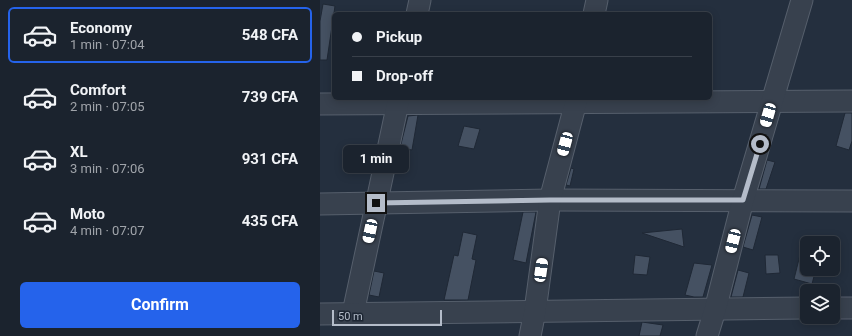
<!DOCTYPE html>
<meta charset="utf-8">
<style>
:root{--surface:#1b232e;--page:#282f3a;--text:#f1f3f6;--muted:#a0a4aa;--line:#39404a;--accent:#2563eb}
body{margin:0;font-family:Roboto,sans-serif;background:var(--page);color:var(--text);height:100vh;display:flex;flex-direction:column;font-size:15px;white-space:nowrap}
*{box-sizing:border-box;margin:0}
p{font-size:13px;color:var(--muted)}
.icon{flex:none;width:22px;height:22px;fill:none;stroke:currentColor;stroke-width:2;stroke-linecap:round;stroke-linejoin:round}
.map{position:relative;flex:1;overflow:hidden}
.sheet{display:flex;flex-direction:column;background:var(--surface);width:320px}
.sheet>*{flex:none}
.hud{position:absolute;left:12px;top:12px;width:380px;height:88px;border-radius:6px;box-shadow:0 2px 10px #0003,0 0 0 1px var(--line);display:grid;align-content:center;height:88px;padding:0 20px;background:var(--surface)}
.controls{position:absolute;left:480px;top:236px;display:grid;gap:8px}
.controls a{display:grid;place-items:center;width:40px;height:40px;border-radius:6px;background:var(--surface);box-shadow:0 2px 10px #0003,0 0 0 1px var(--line);font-size:20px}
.scale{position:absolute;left:12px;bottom:10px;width:110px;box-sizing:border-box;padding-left:4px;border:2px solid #b4bcc9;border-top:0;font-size:11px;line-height:14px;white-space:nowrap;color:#b4bcc9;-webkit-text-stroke:3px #1d2633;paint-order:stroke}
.end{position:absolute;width:18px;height:18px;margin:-9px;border:5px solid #b4bcc9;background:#111;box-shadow:0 0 0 2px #111}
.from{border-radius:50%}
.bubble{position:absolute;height:28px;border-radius:6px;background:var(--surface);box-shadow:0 2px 10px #0003,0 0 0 1px var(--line);font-size:13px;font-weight:700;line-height:28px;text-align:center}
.car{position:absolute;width:12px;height:24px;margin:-12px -6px;border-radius:5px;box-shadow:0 0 3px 1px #0007;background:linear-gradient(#fff 24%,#345 0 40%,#fff 0 76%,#345 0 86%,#fff 0)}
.hud b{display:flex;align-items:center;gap:14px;height:38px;font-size:15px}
.hud b+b{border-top:1px solid var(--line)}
.hud i{width:10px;height:10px;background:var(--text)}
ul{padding:7px 0 0;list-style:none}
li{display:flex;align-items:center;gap:12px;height:56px;margin:0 8px 6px;padding:0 12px;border:2px solid transparent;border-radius:6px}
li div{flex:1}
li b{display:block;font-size:15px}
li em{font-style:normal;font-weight:700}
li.selected{border-color:var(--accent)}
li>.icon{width:36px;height:36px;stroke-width:1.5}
.primary-button{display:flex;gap:8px;margin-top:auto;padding:8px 20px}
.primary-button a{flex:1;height:46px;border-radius:6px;background:var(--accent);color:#fff;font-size:16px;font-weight:700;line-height:46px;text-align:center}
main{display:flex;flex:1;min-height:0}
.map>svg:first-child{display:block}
.building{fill:#455162;stroke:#1f2835}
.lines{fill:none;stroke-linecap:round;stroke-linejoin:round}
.minor-casing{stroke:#565f6c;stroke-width:23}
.minor{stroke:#38414e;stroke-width:21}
.route{stroke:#b4bcc9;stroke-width:5}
</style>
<main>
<section class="sheet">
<ul>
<li class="selected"><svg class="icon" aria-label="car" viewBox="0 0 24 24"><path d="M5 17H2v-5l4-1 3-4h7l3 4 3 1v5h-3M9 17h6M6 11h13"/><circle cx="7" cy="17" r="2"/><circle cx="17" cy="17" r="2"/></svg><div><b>Economy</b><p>1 min · 07:04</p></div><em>548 CFA</em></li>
<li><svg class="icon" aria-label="car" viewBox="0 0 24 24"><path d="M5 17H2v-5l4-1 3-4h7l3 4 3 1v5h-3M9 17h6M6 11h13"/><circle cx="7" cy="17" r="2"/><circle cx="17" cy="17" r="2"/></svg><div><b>Comfort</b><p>2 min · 07:05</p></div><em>739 CFA</em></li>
<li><svg class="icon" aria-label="car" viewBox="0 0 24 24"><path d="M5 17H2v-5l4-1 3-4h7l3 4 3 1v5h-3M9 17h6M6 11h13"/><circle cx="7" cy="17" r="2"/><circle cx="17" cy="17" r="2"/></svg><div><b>XL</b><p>3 min · 07:06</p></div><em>931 CFA</em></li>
<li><svg class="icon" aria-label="car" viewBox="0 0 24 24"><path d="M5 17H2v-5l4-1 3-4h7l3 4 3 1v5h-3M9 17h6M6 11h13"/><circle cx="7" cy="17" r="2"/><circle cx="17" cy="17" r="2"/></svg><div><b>Moto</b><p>4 min · 07:07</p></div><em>435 CFA</em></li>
</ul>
<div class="primary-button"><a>Confirm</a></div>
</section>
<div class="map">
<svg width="532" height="336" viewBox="0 0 532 336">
<rect width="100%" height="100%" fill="#242f3e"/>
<g class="building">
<path d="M3,4L15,6L7,60H0V21Z"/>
<path d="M525,113H532V141L529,150L516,146Z"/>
<path d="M98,115L92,150L80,148L88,116Z"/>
<path d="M144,126L160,129L154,149L138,146Z"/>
<path d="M447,160L455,162L446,189H439Z"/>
<path d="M251,168L254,169L250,186L246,185Z"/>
<path d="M203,212H216L206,263L193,260Z"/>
<path d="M432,215L442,217L433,250L423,247Z"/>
<path d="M362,229L364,247L322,233Z"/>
<path d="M143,232L157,235L152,259L156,260L148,300H124L134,255L138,256Z"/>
<path d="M483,243L487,244V269H496L492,284L474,279Z"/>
<path d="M315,255L330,257L327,275L313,274Z"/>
<path d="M445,255H458L460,273L446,274Z"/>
<path d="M374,263L392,265L383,297H374L365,295Z"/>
<path d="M418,270L429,273L423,297H411Z"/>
<path d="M54,271L64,273L59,297L49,295Z"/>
<path d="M322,322L343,325L340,336H319Z"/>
</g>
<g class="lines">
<g class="minor-casing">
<g id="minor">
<path d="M97,14L100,0"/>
<path d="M274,14L277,0"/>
<path d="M0,104L532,101"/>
<path d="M0,204L230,200L532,201"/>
<path d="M513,308H532"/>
<path d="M33,313L79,98"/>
<path d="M0,314L487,308"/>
<path d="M210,336L215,311L230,200L257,98"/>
<path d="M387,336L395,310L423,200L482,0"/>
</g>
</g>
<use href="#minor" class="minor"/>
</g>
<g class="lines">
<path class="route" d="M56,203L230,200H423L440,144"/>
</g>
</svg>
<div class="controls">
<a><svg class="icon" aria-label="locate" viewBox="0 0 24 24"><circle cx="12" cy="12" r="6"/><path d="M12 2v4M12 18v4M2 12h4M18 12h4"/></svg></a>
<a><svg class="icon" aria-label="layers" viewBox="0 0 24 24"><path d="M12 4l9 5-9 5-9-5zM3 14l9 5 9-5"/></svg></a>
</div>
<div class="scale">50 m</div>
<i class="end from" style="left:440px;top:144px"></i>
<i class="end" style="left:56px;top:203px"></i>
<div class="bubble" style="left:23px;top:145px;width:66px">1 min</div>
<i class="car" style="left:448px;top:115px;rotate:196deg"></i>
<i class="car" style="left:245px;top:144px;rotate:195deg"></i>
<i class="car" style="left:50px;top:231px;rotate:192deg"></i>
<i class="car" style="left:413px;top:241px;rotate:194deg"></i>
<i class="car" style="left:221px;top:270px;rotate:8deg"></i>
<div class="hud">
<b><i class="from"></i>Pickup</b>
<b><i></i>Drop-off</b>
</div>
</div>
</main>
